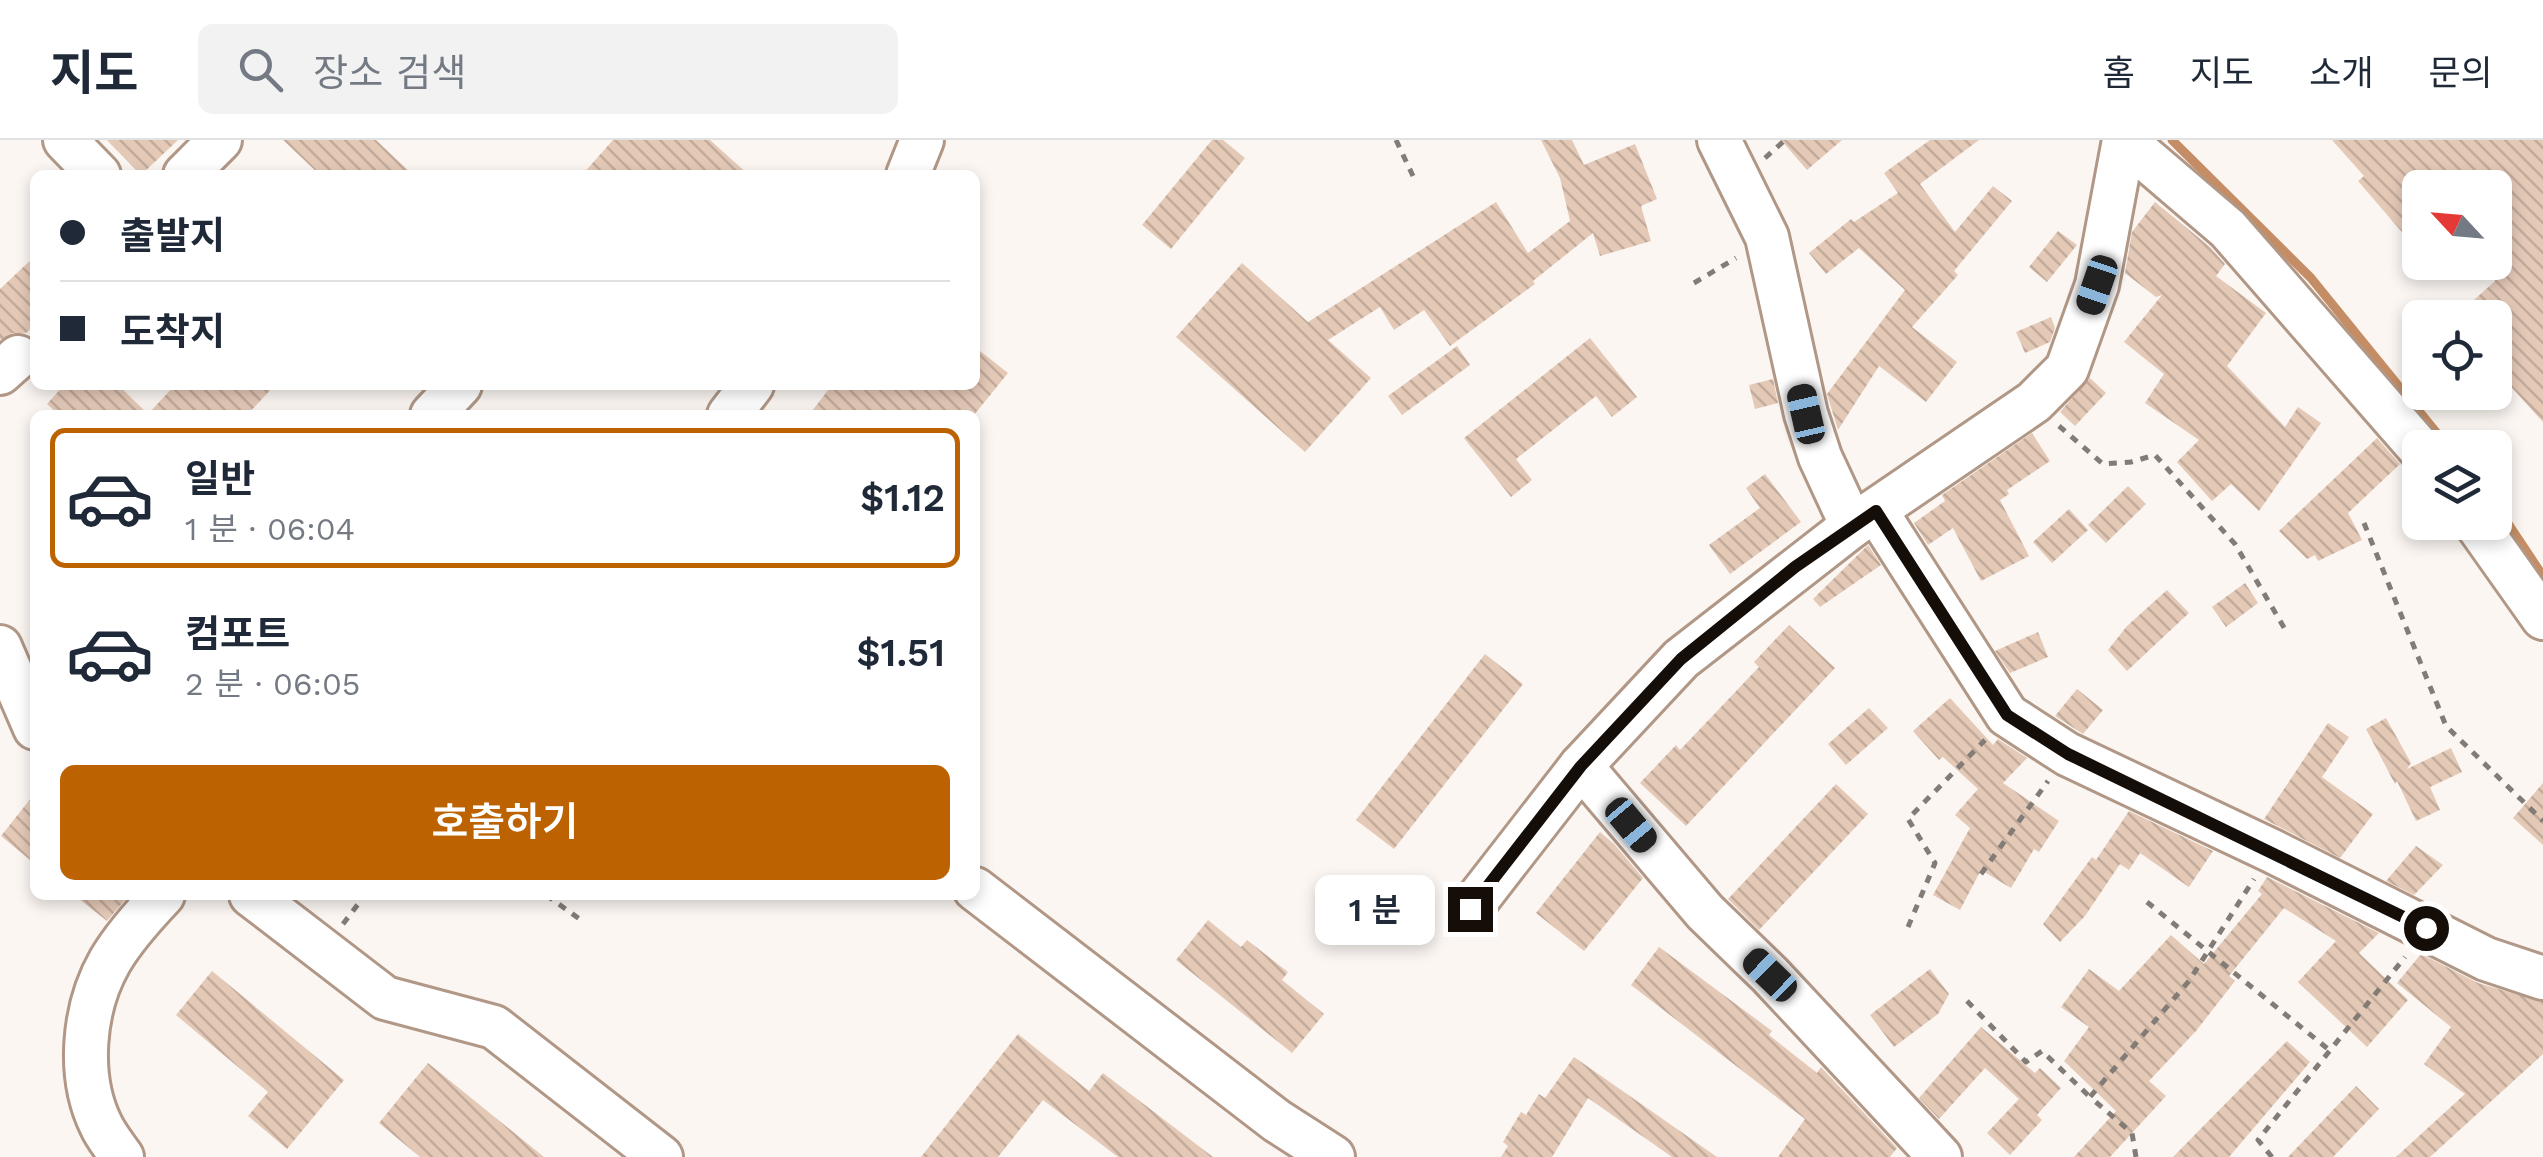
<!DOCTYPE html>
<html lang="ko">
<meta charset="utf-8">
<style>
:root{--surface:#fff;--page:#f2f2f3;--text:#1f2937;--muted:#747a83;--line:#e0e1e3;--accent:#bc6201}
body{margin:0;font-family:"Work Sans","Noto Sans KR",sans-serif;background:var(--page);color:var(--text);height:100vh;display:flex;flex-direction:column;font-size:38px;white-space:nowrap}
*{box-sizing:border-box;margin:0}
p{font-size:32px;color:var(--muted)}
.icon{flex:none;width:55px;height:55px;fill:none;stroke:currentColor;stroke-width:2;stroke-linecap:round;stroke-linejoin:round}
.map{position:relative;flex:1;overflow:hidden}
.details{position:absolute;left:30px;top:270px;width:950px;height:490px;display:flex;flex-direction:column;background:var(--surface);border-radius:15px;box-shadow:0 5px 15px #0003}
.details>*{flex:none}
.hud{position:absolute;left:30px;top:30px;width:950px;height:220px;border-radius:15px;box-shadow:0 5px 15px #0003;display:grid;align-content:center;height:220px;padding:0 30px;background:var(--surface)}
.needle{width:65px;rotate:296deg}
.fabs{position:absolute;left:2402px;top:30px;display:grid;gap:20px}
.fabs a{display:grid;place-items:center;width:110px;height:110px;border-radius:15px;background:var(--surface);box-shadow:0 5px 15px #0003;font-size:50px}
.end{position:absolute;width:45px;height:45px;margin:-22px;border:12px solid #150d07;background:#fff;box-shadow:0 0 0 5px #fff}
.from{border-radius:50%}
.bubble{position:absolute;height:70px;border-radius:15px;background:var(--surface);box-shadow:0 5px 15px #0003;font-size:32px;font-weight:600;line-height:70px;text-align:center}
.car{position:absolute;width:30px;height:60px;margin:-30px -15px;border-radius:12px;box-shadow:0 0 8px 2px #0007;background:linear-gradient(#222 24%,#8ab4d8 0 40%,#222 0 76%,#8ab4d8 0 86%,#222 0)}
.hud b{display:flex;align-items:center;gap:35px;height:95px;font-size:38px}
.hud b+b{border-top:2px solid var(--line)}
.hud i{width:25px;height:25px;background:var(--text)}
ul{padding:18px 0 0;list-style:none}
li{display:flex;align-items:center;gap:30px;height:140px;margin:0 20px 15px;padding:0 10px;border:5px solid transparent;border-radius:15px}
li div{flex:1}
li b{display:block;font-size:38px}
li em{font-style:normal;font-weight:600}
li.selected{border-color:var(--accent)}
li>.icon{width:90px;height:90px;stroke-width:1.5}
.button{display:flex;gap:20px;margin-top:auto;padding:20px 30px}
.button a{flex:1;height:115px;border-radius:15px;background:var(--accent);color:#fff;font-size:40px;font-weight:600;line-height:115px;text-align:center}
header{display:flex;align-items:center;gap:60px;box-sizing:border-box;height:140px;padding:0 50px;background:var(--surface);border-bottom:2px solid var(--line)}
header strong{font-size:48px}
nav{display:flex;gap:55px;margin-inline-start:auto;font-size:35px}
.search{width:700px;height:90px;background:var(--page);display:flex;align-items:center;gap:25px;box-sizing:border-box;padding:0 35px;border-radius:15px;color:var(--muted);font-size:38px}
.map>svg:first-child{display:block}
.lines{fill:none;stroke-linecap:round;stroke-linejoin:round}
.stream{stroke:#c58d65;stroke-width:9}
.building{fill:url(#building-back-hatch)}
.minor-casing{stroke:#b19786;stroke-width:48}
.path{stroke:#827b76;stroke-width:5;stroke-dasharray:8 8;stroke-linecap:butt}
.minor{stroke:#fff;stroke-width:42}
.route{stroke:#150d07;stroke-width:12}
</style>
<header>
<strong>지도</strong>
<div class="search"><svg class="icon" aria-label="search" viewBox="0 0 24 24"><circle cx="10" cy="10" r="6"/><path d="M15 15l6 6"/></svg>장소 검색</div>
<nav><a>홈</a><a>지도</a><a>소개</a><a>문의</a></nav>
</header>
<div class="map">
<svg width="2543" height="1017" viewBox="0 0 2543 1017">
<defs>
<pattern id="building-back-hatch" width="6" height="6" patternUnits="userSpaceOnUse" patternTransform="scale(2.5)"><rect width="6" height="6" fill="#e4c9b7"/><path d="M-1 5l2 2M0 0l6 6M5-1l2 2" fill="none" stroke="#c3ab9c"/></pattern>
</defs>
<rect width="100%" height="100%" fill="#fbf6f2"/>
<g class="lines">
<g class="stream">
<path d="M2172,0L2311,138L2449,308"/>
<path d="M2495,364L2543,436"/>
</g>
</g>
<g class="building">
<path d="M107,0H178L141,35Z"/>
<path d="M283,0H376L413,35H320Z"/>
<path d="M613,0H710L749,35H582Z"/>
<path d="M1212,0H1223L1245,18L1171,109L1142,85Z"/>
<path d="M1541,0H1572L1584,25L1635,4L1657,59L1641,66L1651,101L1600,116L1593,93L1533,141L1535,144L1450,206L1424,170L1394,190L1380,167L1328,200L1371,238L1305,312L1176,197L1242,123L1308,182L1496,62L1528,113L1570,81L1560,38Z"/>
<path d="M1781,0H1842L1807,30Z"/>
<path d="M1930,0H1979L1920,44L1955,92L1993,46L2012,61L1954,131L1958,135L1912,187L1957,222L1926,262L1879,226L1838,290L1827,254L1905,150L1859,108L1826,134L1809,113L1851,79L1854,82L1898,53L1884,33Z"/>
<path d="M2332,0H2543V282L2495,229V178H2454L2495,141V48H2420V113L2358,41L2364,36Z"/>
<path d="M2155,62L2210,107L2225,124L2216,136L2266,173L2227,226L2285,287L2298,267L2321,283L2259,371L2231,344L2212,361L2177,322L2199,300L2145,263L2164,234L2124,202L2162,155L2156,157L2125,133L2132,92Z"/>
<path d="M2058,91L2077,105L2047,142L2029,127Z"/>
<path d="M35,116V185L26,193H12L0,200V149Z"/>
<path d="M2051,177L2055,188L2050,202L2025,213L2016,192Z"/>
<path d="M1590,198L1637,257L1612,277L1596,256L1516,319L1532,340L1511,357L1464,298Z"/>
<path d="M1457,206L1470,225L1402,275L1388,256Z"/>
<path d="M975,207L1008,233L974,275H809L832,245H975Z"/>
<path d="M2090,238L2106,253L2075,286L2060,272Z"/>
<path d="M1773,239L1778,263L1755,269L1749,245Z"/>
<path d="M64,245H118L148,274L175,245H275L247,275H59L47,264Z"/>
<path d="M2032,293L2050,321L2007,350L2009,354L2000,360L2029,416L1981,441L1953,388L1928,405L1914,383L1945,361L1942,355Z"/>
<path d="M2377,298L2400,324L2348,373L2362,400L2318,421L2315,415L2307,419L2279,391Z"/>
<path d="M1765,334L1801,382L1730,434L1709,405L1760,368L1746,348Z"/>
<path d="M2128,346L2146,364L2106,403L2088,385Z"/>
<path d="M2069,369L2088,390L2052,423L2033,402Z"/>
<path d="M1868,405L1881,425L1820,467L1813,459Z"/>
<path d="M2245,443L2258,463L2226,487L2212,467Z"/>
<path d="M2167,450L2189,473L2127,531L2108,510L2127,486Z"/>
<path d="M1789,485L1835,528L1686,686L1640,643L1676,605L1680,610L1759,527L1754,522Z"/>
<path d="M2038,492L2048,517L2010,533L1995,511Z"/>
<path d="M1485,514L1523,544L1394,709L1356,680Z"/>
<path d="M2077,549L2103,570L2083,594L2055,576Z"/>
<path d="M1950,558L1993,605L1998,599L2027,618L2003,643L2059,681L2039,712L2034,709L2011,748L1981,730L1960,770L1933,755L1970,688L1955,675L1978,649L1943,617L1939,620L1913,591Z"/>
<path d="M1869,568L1888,588L1846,625L1828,604Z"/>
<path d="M2386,578L2411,623L2407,629L2451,608L2462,632L2430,647L2440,670L2416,681L2397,641L2395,644L2366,589Z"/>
<path d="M2328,583L2349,597L2322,637L2373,674L2340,718L2264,679Z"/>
<path d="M2543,643V705L2513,678Z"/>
<path d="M1836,644L1868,674L1759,790L1728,759Z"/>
<path d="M35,653V724L1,696Z"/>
<path d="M2129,671L2213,711L2189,747L2140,713L2129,730L2120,724L2085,776L2060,802L2043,784L2092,717L2096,720Z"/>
<path d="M1600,692L1614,704L1643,738L1584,811L1536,773Z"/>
<path d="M2416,706L2443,725L2414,755L2386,741Z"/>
<path d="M2267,737L2379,793L2359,813L2408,860L2367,907L2298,842L2336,801L2284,768L2229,836L2235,841L2196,891L2149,941L2166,956L2110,1017H2074L2116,971L2064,921L2089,887L2061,867L2089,829L2119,851L2171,795L2204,824L2262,754L2258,751Z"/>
<path d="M74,755H129L107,781Z"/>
<path d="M1208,780L1241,807L1247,800L1288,832L1282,840L1324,874L1292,913L1176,820Z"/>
<path d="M1659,807L1772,891L1769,895L1817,933L1821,927L1897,1008L1890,1017H1778L1805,979L1631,845Z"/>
<path d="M2421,814L2478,843L2543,862V914L2430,1017H2396L2465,954L2424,924L2451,887L2397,843Z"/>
<path d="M1930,829L1949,854L1938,874L1894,907L1870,875Z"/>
<path d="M212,831L344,940L287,1009L248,976L268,952L176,875Z"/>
<path d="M1981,887L2035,933L2040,928L2061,948L2037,975L2042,980L2010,1015L1987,993L2019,959L1985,928L1939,979L1919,958Z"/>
<path d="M1018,894L1089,951L1103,933L1213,1017H1118L1043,960L998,1017H921Z"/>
<path d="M2287,901L2310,922L2229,1017H2173Z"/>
<path d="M1574,917L1717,1017H1672L1588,958L1552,1017H1501L1508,1006L1503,1002L1521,972L1526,975L1539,954L1545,958Z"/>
<path d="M428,923L544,1017H420L379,983Z"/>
<path d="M2356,946L2379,969L2333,1017H2288Z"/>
</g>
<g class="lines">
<g class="minor-casing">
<g id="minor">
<path d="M65,0L99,35"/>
<path d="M1719,0L1767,97L1806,274L1820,317L1852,386"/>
<path d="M185,35L220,0"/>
<path d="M908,35L922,0"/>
<path d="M0,233L18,217"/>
<path d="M432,275L460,245"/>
<path d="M729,275L752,245"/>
<path d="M1876,371L2007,575L2067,614L2272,711L2486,819L2543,838"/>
<path d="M2475,382L2543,478"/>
<path d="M0,507L35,588"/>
<path d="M1581,626L1705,772L1770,835L1940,1017"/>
<path d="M975,749L1277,981L1333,1017"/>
<path d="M251,755L385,858L494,887L661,1017"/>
<path d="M1470,769L1581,626L1681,519L1852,386L2034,262L2067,229L2097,145L2124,0L2228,89L2420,309"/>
<path d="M122,1017C115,1007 106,996 101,985C77,936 83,868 110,821C124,797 144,775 163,755"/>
</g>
</g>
<g class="path">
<path d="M1396,0L1413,36"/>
<path d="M1765,18L1785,0"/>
<path d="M1694,143L1736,118"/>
<path d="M2059,286L2103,324L2131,322L2155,315L2235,404L2286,491"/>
<path d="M2364,383L2446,586L2543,681"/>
<path d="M1981,734L2048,641"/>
<path d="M546,755L581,780"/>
<path d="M2147,762L2328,909"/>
<path d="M343,784L365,755"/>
<path d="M1908,787L1935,723L1908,679L1985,600"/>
<path d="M1967,861L2026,922L2042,911L2090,957"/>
<path d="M2136,1017L2132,993L2090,957L2189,841L2254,739"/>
<path d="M2272,1017L2258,1000L2405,817"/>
</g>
<use href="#minor" class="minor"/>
</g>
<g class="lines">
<path class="route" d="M1470,769L1581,626L1681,519L1795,427L1876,371L2007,575L2068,614L2426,788"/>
</g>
</svg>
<div class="fabs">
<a><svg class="needle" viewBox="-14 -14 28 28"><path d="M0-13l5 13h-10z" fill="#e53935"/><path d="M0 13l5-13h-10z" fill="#747a83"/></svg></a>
<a><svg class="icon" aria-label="locate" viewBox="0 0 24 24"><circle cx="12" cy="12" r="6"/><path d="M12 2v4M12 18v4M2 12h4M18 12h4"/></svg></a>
<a><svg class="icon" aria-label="layers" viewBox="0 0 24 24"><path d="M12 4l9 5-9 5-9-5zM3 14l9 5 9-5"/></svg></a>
</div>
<i class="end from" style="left:2426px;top:788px"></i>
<i class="end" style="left:1470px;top:769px"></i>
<div class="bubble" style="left:1315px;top:735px;width:120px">1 분</div>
<i class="car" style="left:2097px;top:145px;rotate:199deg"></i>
<i class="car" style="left:1806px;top:274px;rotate:347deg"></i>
<i class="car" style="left:1631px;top:685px;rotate:140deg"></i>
<i class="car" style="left:1770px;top:835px;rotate:314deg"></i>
<div class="hud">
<b><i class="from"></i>출발지</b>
<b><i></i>도착지</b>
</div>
<section class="details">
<ul>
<li class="selected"><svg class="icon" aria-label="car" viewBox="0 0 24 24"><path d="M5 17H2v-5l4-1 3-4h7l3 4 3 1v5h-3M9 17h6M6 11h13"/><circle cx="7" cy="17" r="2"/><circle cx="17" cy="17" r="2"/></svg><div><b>일반</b><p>1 분 · 06:04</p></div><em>$1.12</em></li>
<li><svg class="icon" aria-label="car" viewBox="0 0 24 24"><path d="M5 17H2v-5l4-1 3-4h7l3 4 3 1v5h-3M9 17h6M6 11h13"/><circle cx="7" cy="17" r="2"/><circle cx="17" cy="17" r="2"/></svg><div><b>컴포트</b><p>2 분 · 06:05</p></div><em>$1.51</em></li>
</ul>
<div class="button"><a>호출하기</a></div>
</section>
</div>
